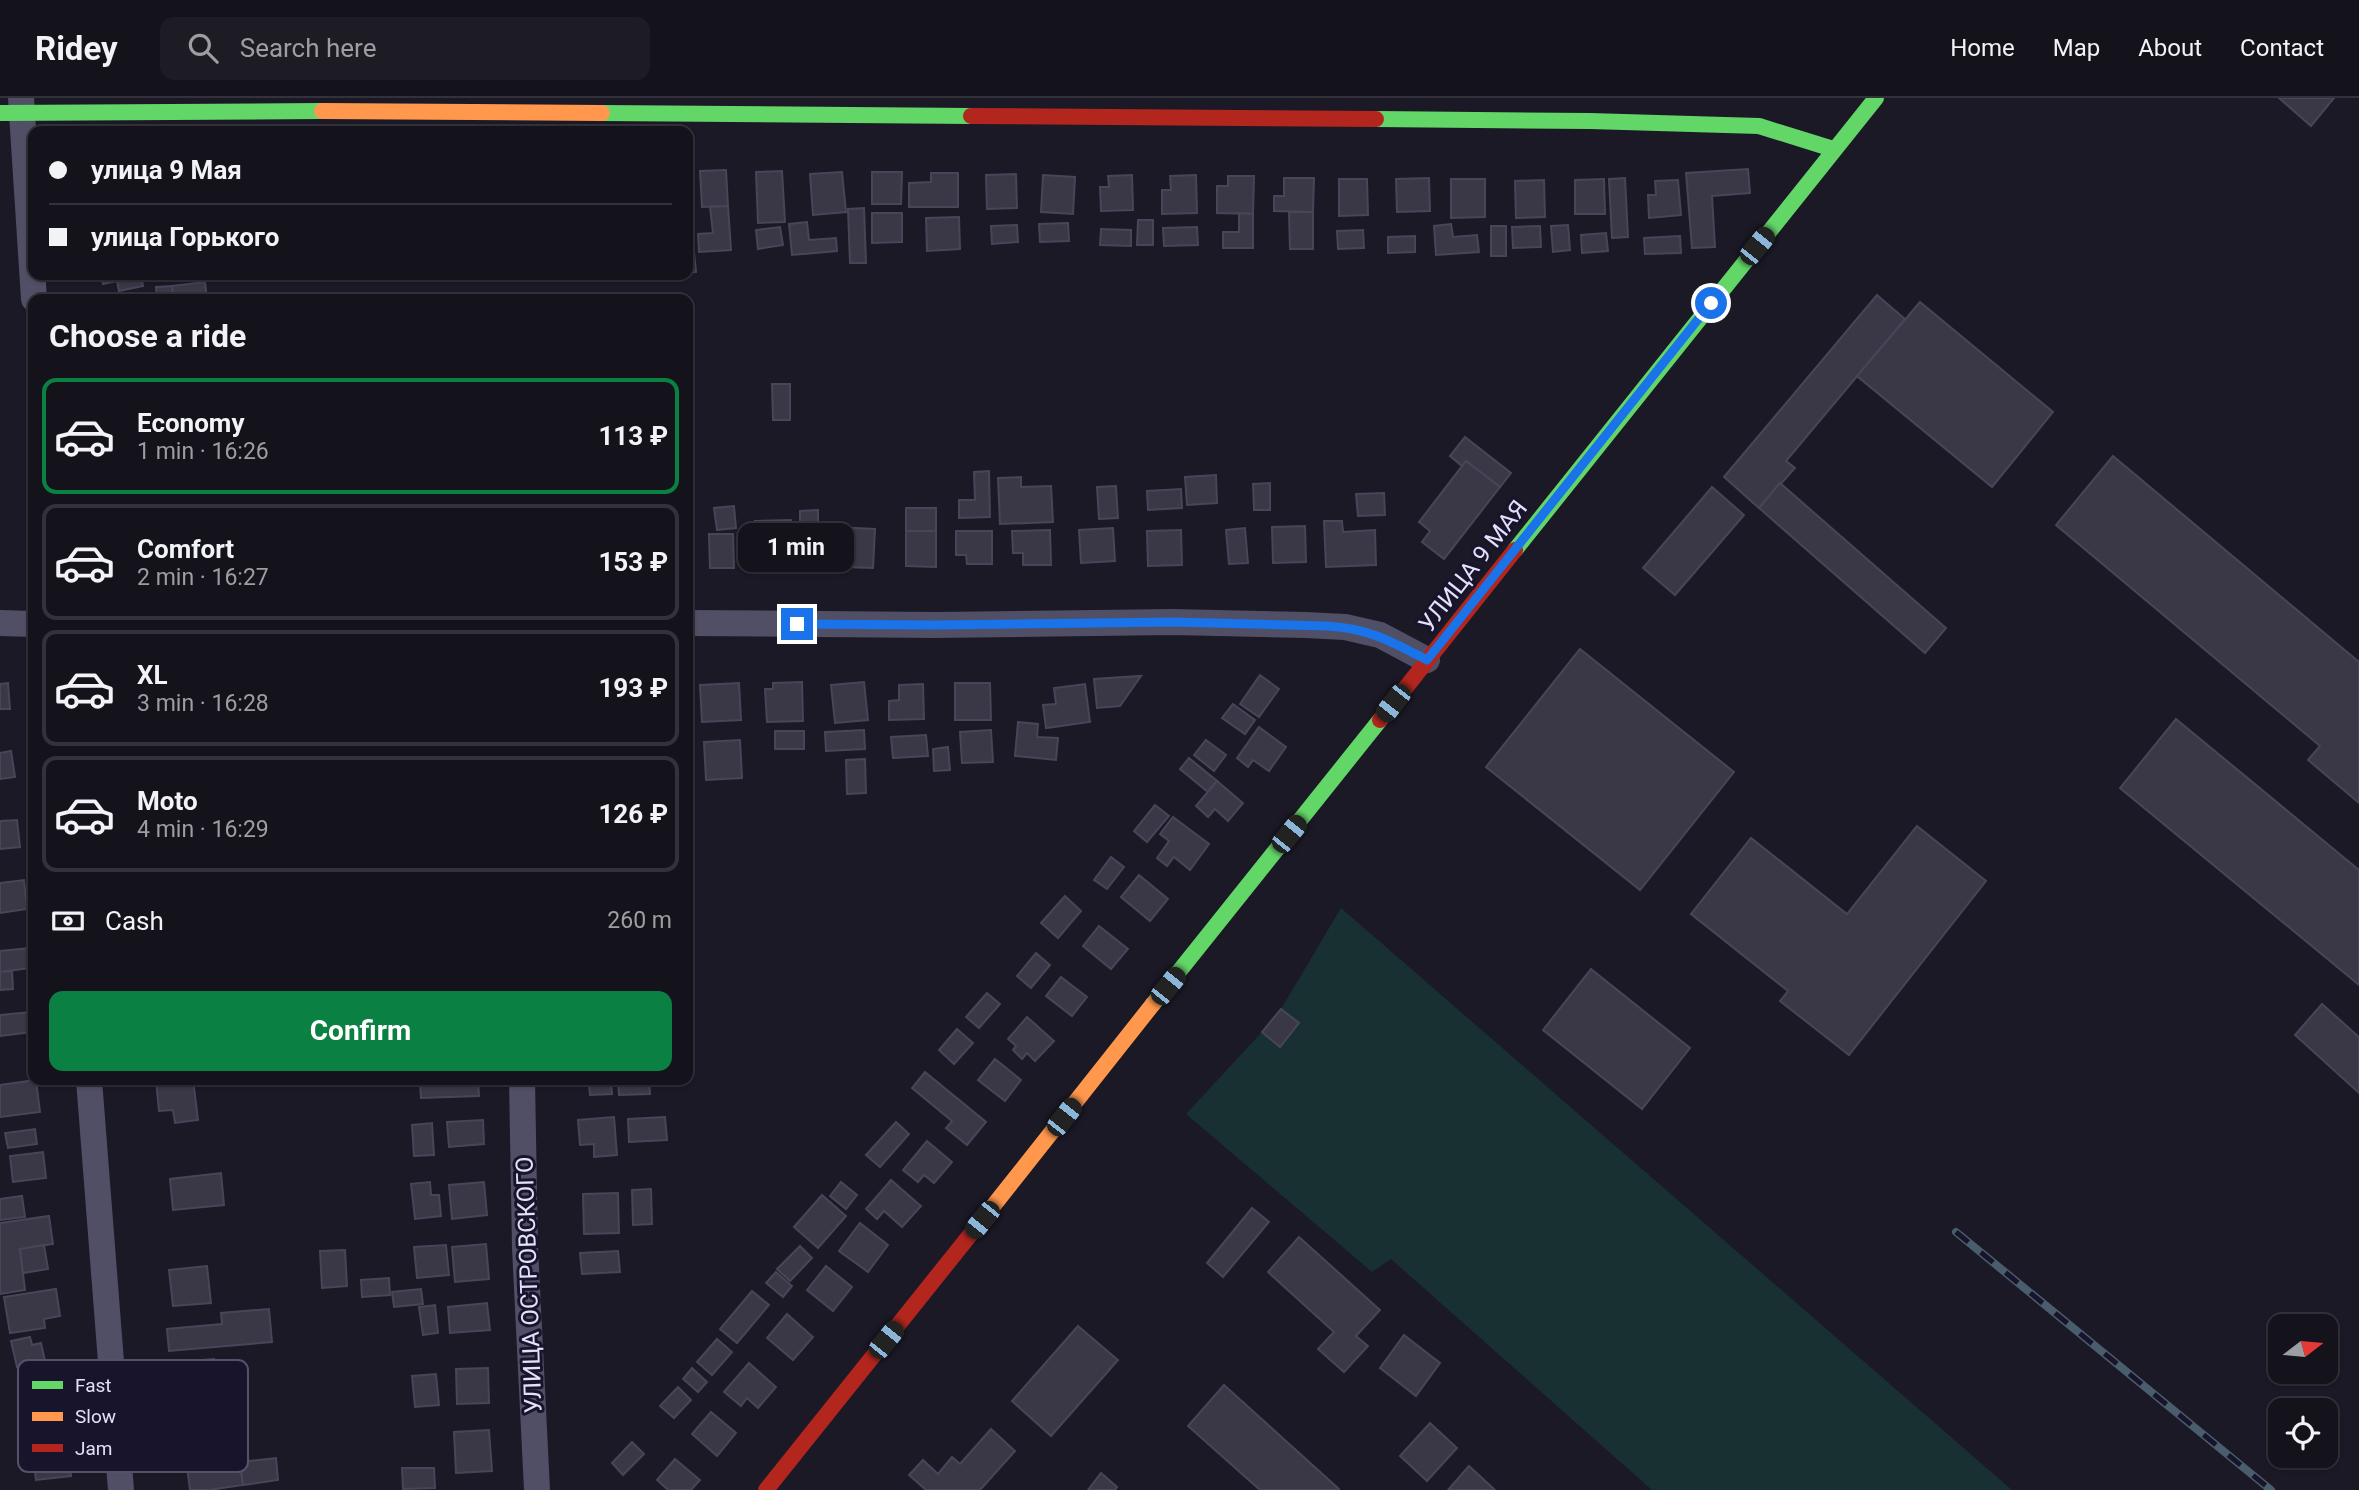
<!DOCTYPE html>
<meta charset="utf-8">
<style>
:root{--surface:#14131c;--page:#1d1c25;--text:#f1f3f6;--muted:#9d9ea3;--line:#33323b;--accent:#0b8043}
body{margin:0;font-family:Roboto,sans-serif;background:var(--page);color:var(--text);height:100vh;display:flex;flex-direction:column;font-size:26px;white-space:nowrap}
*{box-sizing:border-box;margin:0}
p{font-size:23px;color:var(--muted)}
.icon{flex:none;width:38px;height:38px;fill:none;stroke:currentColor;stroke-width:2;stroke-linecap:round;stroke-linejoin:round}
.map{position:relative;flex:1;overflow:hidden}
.details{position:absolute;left:28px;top:196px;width:665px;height:791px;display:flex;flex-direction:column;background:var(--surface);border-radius:14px;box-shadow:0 2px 5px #0004,0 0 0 2px var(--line)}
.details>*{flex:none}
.guide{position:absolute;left:28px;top:28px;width:665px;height:154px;border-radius:14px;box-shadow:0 2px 5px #0004,0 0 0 2px var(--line);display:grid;align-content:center;height:154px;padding:0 21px;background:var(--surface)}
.needle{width:46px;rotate:74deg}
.controls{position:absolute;left:2268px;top:1216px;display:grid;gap:14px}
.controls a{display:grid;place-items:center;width:70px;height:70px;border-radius:14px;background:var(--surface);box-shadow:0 2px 5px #0004,0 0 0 2px var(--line);font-size:35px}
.end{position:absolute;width:32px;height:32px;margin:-16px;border:9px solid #1a73e8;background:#fff;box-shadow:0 0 0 4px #fff}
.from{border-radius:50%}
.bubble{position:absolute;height:49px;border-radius:14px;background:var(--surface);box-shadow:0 2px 5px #0004,0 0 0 2px var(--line);font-size:23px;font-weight:700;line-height:49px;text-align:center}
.car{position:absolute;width:21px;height:42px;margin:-21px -10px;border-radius:9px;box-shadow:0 0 5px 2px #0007;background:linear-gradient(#222 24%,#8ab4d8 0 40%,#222 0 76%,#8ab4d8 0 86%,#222 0)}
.guide b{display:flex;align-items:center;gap:24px;height:66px;font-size:26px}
.guide b+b{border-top:2px solid var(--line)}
.guide i{width:18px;height:18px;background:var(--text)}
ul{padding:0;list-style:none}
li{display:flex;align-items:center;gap:21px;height:116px;margin:0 14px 10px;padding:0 7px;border:4px solid var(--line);border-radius:14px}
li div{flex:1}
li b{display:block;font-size:26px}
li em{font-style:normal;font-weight:700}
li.selected{border-color:var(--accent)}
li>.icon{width:63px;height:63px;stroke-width:1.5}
h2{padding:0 21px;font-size:32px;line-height:84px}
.pay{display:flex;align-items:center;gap:18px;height:77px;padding:0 21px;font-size:26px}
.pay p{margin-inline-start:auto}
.cta{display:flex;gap:14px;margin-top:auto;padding:14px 21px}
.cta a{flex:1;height:80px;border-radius:14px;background:var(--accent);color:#fff;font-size:28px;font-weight:700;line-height:80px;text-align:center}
header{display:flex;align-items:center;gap:42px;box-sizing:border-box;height:98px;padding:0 35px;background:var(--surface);border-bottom:2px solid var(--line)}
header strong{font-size:33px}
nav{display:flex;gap:38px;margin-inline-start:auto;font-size:24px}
.search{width:490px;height:63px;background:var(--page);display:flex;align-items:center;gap:18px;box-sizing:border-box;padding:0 24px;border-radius:14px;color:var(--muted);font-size:26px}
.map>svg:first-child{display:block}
.green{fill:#183031}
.building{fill:#3a3847;stroke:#484558;stroke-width:2}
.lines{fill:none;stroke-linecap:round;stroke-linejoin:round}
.street{stroke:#504f65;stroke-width:26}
.fast{stroke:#63d668;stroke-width:16}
.slow{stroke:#ff974d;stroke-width:16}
.jam{stroke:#b3261e;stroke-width:16}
.rail-casing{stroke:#4a5d6c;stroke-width:8}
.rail{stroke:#17142b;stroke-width:5;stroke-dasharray:16;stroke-linecap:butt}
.route{stroke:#1a73e8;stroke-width:9}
.labels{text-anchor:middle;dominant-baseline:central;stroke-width:6;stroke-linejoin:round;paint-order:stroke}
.street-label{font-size:24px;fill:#e3e0fc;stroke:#17142b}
.key{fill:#17142b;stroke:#54516a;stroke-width:2}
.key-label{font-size:19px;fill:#e3e0fc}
</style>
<header>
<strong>Ridey</strong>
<div class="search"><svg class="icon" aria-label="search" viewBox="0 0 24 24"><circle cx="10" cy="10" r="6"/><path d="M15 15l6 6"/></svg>Search here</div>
<nav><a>Home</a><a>Map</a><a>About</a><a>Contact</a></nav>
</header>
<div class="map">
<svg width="2359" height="1392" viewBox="0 0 2359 1392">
<rect width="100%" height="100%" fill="#1b1926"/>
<path class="green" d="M1341,810L2012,1392H1652L1391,1161L1372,1174L1186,1016L1262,934L1280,948L1298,926L1281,911Z"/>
<g class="building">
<path d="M2279,0H2334L2311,28Z"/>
<path d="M1748,71L1750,95L1712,98L1715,149L1692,150L1686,75Z"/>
<path d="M726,72L728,108L702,109L700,73Z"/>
<path d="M782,73L785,124L758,125L756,74Z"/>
<path d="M842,74L846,114L813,117L810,76Z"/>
<path d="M872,74H902L901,106H872Z"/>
<path d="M931,75H958V109H909V85L931,84Z"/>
<path d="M1016,76L1017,110L987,111L986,77Z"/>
<path d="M1043,77L1075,79L1073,116L1041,114Z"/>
<path d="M1132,77L1133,112L1101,113L1100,89H1109L1108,78Z"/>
<path d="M1196,77L1197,115L1162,116V92H1171L1170,78Z"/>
<path d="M1228,78H1254L1253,116L1217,115V88H1228Z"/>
<path d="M1284,80H1314L1313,114L1274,113V98H1284Z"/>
<path d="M1429,80L1430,113L1397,114L1396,81Z"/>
<path d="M1625,80L1628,139L1612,140L1609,81Z"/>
<path d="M1339,81H1367L1368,117L1339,118Z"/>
<path d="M1451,81H1485V119L1451,120Z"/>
<path d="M1604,81L1605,116H1575V82Z"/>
<path d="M1544,82L1545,119L1516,120L1515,83Z"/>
<path d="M1678,82L1681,117L1649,120L1648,97H1656L1655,83Z"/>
<path d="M728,108L731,152L699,154L698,136L713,135L710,109Z"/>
<path d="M864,110L866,165H850L848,111Z"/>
<path d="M1289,114H1313V151H1290Z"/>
<path d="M872,115H902V144L872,145Z"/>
<path d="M1239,115L1253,116V150H1223V134H1239Z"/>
<path d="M959,119L960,151L927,153L926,120Z"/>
<path d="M1138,122H1153V147H1137Z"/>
<path d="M807,124L809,142L836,140L837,153L792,157L789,126Z"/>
<path d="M1068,125L1069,143L1040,144L1039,126Z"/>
<path d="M1451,126L1453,139L1477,137L1479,154L1436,157L1434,128Z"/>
<path d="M1017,127L1018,144L992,146L991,128Z"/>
<path d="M1568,127L1570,152L1553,154L1551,128Z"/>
<rect x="1491" y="128" width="15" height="30"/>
<path d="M1540,128L1541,149L1513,150L1512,129Z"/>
<path d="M780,129L783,147L758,151L756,132Z"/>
<path d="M1197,129L1198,147L1164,148L1163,130Z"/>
<path d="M1101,131L1131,132V148L1100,147Z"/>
<path d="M1363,132L1364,150L1338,151L1337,133Z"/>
<path d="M692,134L696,174L688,175V135Z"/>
<path d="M1606,135L1608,153L1582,155L1581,137Z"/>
<path d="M1415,138V154L1388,155V139Z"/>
<path d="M1680,138L1681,155L1645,156L1644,140Z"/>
<path d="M101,177H141L143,188L119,193L117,183L103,186Z"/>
<path d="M205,184L207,201H173L172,188Z"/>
<path d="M172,188L173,201H157L156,189Z"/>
<path d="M1877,197L1905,221L1786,363L1795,370L1759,410L1724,379Z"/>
<path d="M1920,204L2053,314L1992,389L1857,278Z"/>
<path d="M772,286H790V322H773Z"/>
<path d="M1465,339L1511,375L1500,389L1466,363L1462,368L1450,358Z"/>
<path d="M2113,358L2359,564V705L2308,662L2320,648L2056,427Z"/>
<path d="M1466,363L1500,389L1444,461L1422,444L1430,433L1419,424Z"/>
<path d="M989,373L990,419L959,420V402H975L974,374Z"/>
<path d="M1216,377L1217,405L1187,407L1185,379Z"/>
<path d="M1021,379V389L1051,388L1053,424L1000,426L998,380Z"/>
<path d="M1270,385V412H1254L1253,386Z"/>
<path d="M1780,385L1946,530L1925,555L1759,410Z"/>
<path d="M1116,388L1118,420L1099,421L1097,389Z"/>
<path d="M1712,389L1744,417L1675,497L1643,470Z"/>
<path d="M1181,391L1182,410L1148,412L1147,393Z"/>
<path d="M1384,395L1385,417L1358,418L1356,396Z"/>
<path d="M734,408L736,430L717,432L714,410Z"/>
<rect x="906" y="410" width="30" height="23"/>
<path d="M818,412V451H800V413Z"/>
<path d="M791,422L793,467H763V454H756L755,423Z"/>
<path d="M1324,423H1342L1343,434L1375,432L1376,467L1326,469Z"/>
<path d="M1305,428L1306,464L1273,465L1272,429Z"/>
<path d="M835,429L875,431L873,470L844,469L845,460L833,459Z"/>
<path d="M1113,430L1115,463L1081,465L1079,432Z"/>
<path d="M1245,430L1248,465L1229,466L1226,432Z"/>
<path d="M1050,432L1051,467H1023V455H1013L1012,433Z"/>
<path d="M1181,432L1182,467L1148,468L1147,433Z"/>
<path d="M906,433H936V469L906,468Z"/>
<path d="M956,433H992V466H967L966,457H956Z"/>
<path d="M709,436H733L734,470H710Z"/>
<path d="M1580,551L1734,674L1640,792L1486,669Z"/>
<path d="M1260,577L1279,591L1259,619L1240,606Z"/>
<path d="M1141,578L1120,608L1097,610L1094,581Z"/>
<path d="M802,584L803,623L767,624L765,591H773V585Z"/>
<path d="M864,584L868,622L835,625L831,587Z"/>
<path d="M8,585L10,611H0V586Z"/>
<path d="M739,585L741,622L702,624L700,587Z"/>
<path d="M955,585H990L991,622H955Z"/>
<path d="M923,586L924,621L889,622V603L899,602V587Z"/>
<path d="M1085,586L1090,624L1046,630L1043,607L1056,606L1054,590Z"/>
<path d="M1233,606L1255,622L1245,636L1222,620Z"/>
<path d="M2176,621L2359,772V887L2120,690Z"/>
<path d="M1018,624L1038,626L1037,639L1058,640L1056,662L1015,658Z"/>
<path d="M1259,629L1286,649L1269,673L1253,662L1248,669L1237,660Z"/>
<path d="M864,632L865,651L826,653L825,634Z"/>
<path d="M991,632L993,664L962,665L960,634Z"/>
<rect x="775" y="633" width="29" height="18"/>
<path d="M926,637L928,658L893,660L891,639Z"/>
<path d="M740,642L742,680L706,682L704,644Z"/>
<path d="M1206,642L1226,657L1214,673L1194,657Z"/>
<path d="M948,649L950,672L934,673L933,651Z"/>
<path d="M11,653L15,679L0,681V655Z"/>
<path d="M1189,660L1217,683L1208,694L1180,671Z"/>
<path d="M865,661L866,695L847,696L846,662Z"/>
<path d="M1217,683L1243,705L1228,723L1215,711L1208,719L1196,708Z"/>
<path d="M1155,707L1169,718L1147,744L1134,733Z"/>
<path d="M1173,719L1209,746L1190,772L1174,759L1167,768L1157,760L1169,743L1160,736Z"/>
<path d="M17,722L20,749L0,751V723Z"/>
<path d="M1917,728L1986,783L1849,957L1780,903L1788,893L1691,816L1751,740L1847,816Z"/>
<path d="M1111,759L1124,769L1107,791L1094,782Z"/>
<path d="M1139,777L1168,801L1150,823L1121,799Z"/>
<path d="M24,782L27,811L0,815V785Z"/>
<path d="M1065,798L1081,813L1058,840L1041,825Z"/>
<path d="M1099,828L1128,851L1111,871L1083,848Z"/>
<path d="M29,850L31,870L0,874V853Z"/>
<path d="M1036,855L1050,867L1031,890L1017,878Z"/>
<path d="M1591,871L1690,950L1642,1011L1543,932Z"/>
<path d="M12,873L13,891L0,892V874Z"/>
<path d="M1061,879L1087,899L1072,918L1046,898Z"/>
<path d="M987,895L1000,906L979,930L966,919Z"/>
<path d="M2322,906L2359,939V995L2295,937Z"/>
<path d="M1281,911L1299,925L1280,949L1262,934Z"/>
<path d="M31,914L33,934L0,938V917Z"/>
<path d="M1027,919L1054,943L1035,963L1027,955L1022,961L1013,952L1016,948L1008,941Z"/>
<path d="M957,931L973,945L954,966L939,952Z"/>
<path d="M995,961L1021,982L1005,1003L978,982Z"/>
<path d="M925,974L986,1024L967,1047L946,1030L952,1023L912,990Z"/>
<path d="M36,982L40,1014L0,1019V987Z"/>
<path d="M156,982H193L198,1022L175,1025L173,1012L159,1013Z"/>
<path d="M394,982H478L479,998L421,1000L420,984L394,985Z"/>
<path d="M579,982H611L612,996L590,997L589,987L579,988Z"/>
<path d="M618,982H649L650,996L619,997Z"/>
<path d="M614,1019L617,1057L594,1059V1046L580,1047L578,1022Z"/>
<path d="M665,1019L667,1042L629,1044L628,1021Z"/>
<path d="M483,1022L484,1046L449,1049L447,1024Z"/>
<path d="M896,1024L909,1036L880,1069L866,1057Z"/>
<path d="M432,1025L434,1057L414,1058L412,1027Z"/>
<path d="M35,1031L37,1046L8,1050L5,1035Z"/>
<path d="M927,1043L952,1064L934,1085L924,1077L918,1084L903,1072Z"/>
<path d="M43,1054L46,1080L13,1084L10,1058Z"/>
<path d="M221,1075L224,1107L173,1112L170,1081Z"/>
<path d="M891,1082L921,1108L902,1129L884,1113L877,1121L866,1111Z"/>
<path d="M430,1084L431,1097H439L441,1118L415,1121L411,1086Z"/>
<path d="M484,1084L487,1117L452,1121L449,1087Z"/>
<path d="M841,1084L857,1097L846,1111L830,1098Z"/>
<path d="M651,1091L652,1126L633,1127L632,1092Z"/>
<path d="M618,1095L619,1135L584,1136L583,1096Z"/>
<path d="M822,1097L846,1118L818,1150L794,1129Z"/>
<path d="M22,1098L25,1119L0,1122V1101Z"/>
<path d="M1252,1110L1269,1124L1223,1179L1207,1165Z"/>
<path d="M49,1118L53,1146L20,1151L25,1192L0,1196V1125Z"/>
<path d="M860,1125L888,1147L868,1174L839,1153Z"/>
<path d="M1299,1139L1380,1212L1356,1238L1368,1248L1344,1274L1318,1251L1334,1234L1268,1174Z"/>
<path d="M486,1146L489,1181L455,1184L452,1149Z"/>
<path d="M44,1147L48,1171L23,1175L20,1151Z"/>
<path d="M446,1147L449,1177L417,1180L414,1149Z"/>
<path d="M800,1148L812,1160L790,1183L777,1171Z"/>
<path d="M345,1152L347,1188L322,1190L320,1153Z"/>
<path d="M618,1153L620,1174L582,1176L580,1155Z"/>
<path d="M207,1168L211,1205L173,1208L169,1172Z"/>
<path d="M826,1168L852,1189L833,1213L807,1192Z"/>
<path d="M776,1174L792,1188L783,1199L766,1185Z"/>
<path d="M389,1180L390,1197L362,1199L361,1182Z"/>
<path d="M56,1191L60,1218L44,1221L45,1230L10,1235L4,1199Z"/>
<path d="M421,1191L423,1206L394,1209L392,1194Z"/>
<path d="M752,1193L769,1207L737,1245L720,1231Z"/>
<path d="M487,1205L490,1232L450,1235L448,1209Z"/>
<path d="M435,1207L438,1235L423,1237L419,1209Z"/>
<path d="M269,1211L272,1244L169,1253L167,1231L222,1226L221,1215Z"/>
<path d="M787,1216L813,1239L793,1262L767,1240Z"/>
<path d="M1078,1228L1118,1262L1051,1338L1012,1303Z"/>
<path d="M1404,1237L1440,1265L1416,1298L1380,1270Z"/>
<path d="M30,1239L32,1247L41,1245L45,1263L17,1269L11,1243Z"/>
<path d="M717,1241L732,1254L712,1277L697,1264Z"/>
<path d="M214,1261L217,1294L180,1298L176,1264Z"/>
<path d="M749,1265L776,1289L758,1310L747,1300L741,1308L724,1294Z"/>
<path d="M488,1270L489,1305L457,1306L456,1271Z"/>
<path d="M692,1270L707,1284L698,1294L683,1281Z"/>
<path d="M436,1276L439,1307L415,1309L412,1278Z"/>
<path d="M1224,1287L1339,1391L1338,1392H1260L1188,1328Z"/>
<path d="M678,1289L691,1302L674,1320L660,1308Z"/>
<path d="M711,1314L736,1335L717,1358L692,1336Z"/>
<path d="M1430,1325L1457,1350L1427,1383L1400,1358Z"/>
<path d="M991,1331L1015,1353L980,1392H926L909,1377L923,1362L938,1376L952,1359L960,1366Z"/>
<path d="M489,1332L492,1373L456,1375L454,1334Z"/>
<path d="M237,1344L243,1387L209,1392H190L186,1361L214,1357L213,1348Z"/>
<path d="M632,1344L644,1356L623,1377L612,1365Z"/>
<path d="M67,1346L71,1378L36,1382L32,1350Z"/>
<path d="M276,1360L278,1382L243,1387L240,1364Z"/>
<path d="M675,1361L700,1382L691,1392H668L657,1382Z"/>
<path d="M1469,1368L1495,1392H1448Z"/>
<path d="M402,1370H434L435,1390L403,1391Z"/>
<path d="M1101,1375L1117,1389L1115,1392H1088Z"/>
</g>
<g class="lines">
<g class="street">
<path d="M21,0L34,201"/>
<path d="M0,525L33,526"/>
<path d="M688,525L935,527L1173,524L1306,527L1345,529L1380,537L1427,562"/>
<path d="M89,982L121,1392"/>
<path d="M522,982L525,1150L537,1392"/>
</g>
<g class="fast">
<path d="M0,15L322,13"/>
<path d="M602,15L971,18"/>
<path d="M1376,21L1590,23L1759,28L1833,51"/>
<path d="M1515,452L1876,0"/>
<path d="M1153,906L1380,622"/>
</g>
<g class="slow">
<path d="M322,13L602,15"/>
<path d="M986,1117L1153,906"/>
</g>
<g class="jam">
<path d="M971,18L1376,21"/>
<path d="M1380,622L1515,452"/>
<path d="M766,1392L986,1117"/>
</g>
<g class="rail-casing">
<path id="rail" d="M1956,1134L2271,1392"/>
</g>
<use href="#rail" class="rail"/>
</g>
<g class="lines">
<path class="route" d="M797,526L934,527L1173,524L1326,528C1368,530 1391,543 1427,562L1711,205"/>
</g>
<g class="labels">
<g class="street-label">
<text transform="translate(1473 468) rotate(-52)">УЛИЦА 9 МАЯ</text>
<text transform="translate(529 1187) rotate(-92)">УЛИЦА ОСТРОВСКОГО</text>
</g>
</g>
<rect x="18" y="1262" width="230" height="112" rx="10" class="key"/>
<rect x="32" y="1283" width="31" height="8" fill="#63d668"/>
<rect x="32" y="1314" width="31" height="9" fill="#ff974d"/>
<rect x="32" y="1346" width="31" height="8" fill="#b3261e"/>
<g class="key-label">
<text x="75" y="1294">Fast</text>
<text x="75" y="1325">Slow</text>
<text x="75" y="1357">Jam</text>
</g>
</svg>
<div class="controls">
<a><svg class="needle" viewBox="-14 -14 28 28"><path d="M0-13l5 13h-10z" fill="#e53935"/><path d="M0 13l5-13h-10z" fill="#9d9ea3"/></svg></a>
<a><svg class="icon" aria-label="locate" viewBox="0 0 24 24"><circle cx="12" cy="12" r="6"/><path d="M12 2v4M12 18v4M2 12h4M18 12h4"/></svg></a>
</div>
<i class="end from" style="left:1711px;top:205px"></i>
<i class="end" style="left:797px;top:526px"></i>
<div class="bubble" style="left:738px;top:425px;width:116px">1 min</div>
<i class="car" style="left:1757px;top:148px;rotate:39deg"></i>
<i class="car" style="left:1393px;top:605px;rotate:218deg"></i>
<i class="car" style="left:1289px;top:736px;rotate:39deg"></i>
<i class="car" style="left:1168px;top:888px;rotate:39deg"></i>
<i class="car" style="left:1064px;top:1019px;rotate:38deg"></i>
<i class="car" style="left:982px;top:1122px;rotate:219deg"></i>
<i class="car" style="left:886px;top:1242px;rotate:39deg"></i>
<div class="guide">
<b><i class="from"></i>улица 9 Мая</b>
<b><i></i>улица Горького</b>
</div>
<section class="details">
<h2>Choose a ride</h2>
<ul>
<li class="selected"><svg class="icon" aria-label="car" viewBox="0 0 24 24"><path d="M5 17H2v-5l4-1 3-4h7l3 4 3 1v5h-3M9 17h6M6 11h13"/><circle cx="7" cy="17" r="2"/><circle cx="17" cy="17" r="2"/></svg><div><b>Economy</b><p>1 min · 16:26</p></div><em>113 ₽</em></li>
<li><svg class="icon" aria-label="car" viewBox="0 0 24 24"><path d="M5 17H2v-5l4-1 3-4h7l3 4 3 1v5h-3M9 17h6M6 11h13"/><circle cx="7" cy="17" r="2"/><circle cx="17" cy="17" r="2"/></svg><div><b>Comfort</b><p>2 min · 16:27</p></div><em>153 ₽</em></li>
<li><svg class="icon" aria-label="car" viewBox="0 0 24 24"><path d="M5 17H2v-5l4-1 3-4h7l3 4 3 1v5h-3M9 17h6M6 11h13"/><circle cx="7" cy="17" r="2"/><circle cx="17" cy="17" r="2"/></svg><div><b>XL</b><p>3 min · 16:28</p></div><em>193 ₽</em></li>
<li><svg class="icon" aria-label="car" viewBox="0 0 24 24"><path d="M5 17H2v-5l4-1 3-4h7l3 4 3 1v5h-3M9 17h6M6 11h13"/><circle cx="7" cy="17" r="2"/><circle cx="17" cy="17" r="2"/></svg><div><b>Moto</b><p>4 min · 16:29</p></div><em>126 ₽</em></li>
</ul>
<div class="pay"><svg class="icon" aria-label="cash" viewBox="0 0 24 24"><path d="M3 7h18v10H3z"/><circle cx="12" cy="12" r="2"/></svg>Cash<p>260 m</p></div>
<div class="cta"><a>Confirm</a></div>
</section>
</div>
